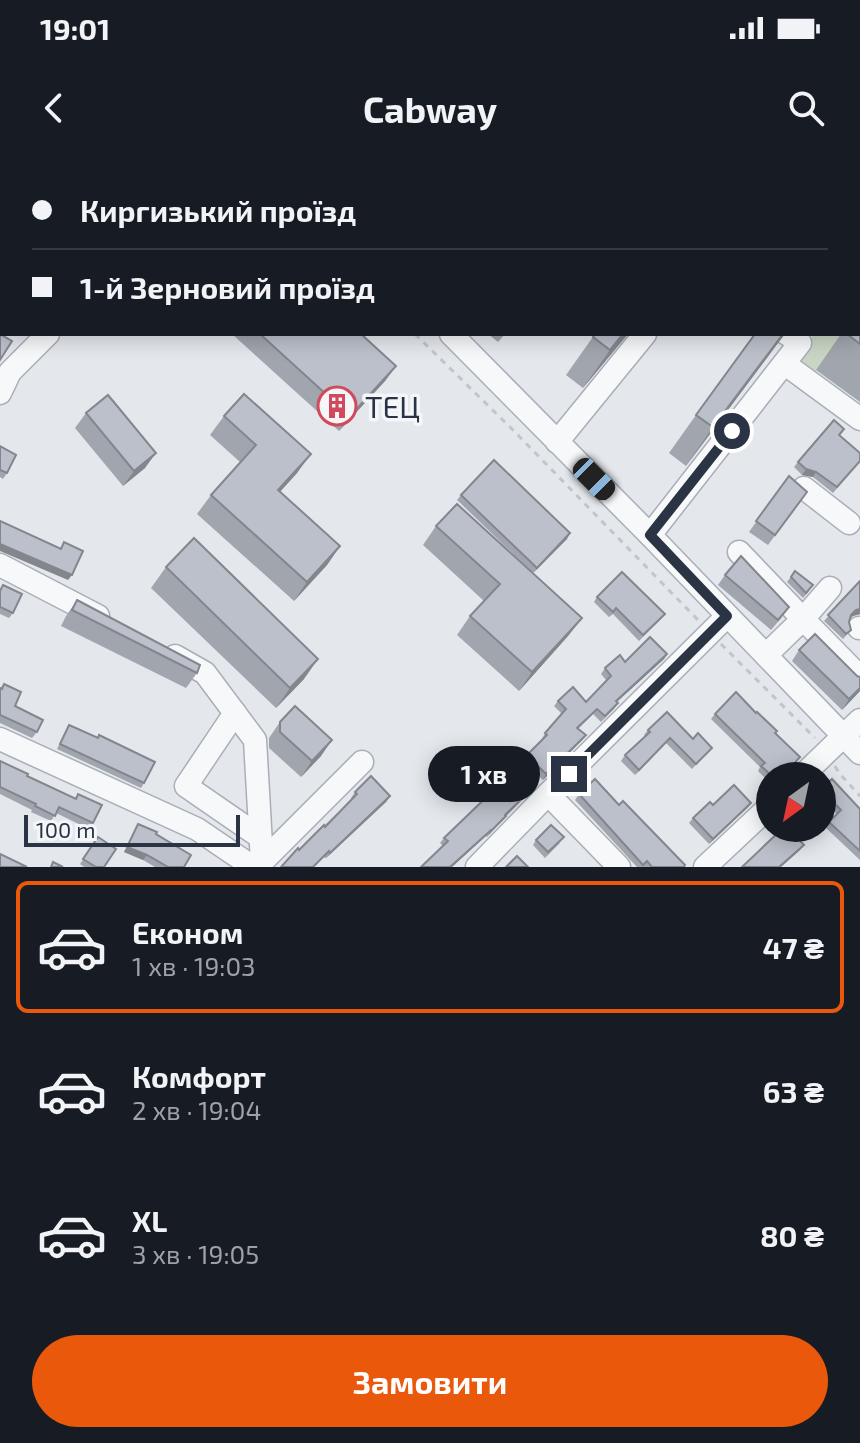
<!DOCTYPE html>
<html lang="uk">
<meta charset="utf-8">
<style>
:root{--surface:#171b24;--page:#242831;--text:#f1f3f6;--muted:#9ea1a6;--line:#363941;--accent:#ea580c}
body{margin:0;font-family:"Exo 2",sans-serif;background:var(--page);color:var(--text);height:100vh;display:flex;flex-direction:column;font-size:30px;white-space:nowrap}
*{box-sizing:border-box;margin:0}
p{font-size:26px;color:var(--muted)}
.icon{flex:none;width:44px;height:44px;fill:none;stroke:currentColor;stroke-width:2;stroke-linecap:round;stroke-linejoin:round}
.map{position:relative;height:707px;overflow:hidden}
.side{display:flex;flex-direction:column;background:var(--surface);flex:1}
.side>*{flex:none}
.top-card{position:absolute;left:0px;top:0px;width:860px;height:176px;box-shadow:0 4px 20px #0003;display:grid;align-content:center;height:176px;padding:0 32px;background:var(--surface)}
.needle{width:52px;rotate:213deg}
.buttons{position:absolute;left:756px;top:602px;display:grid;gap:16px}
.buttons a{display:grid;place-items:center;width:80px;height:80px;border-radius:50%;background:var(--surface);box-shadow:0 4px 20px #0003;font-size:40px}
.scale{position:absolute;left:24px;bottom:20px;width:216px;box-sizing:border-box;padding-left:8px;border:4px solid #2b3445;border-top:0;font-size:22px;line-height:28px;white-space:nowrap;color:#2b3445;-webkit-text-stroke:6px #f4f6f9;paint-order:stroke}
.end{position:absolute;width:36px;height:36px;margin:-18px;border:10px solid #2b3445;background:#fff;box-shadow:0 0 0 4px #fff}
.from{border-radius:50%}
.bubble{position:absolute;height:56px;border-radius:28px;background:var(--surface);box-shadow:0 4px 20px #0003;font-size:26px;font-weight:700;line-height:56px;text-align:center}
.car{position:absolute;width:24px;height:48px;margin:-24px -12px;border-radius:10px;box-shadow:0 0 6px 2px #0007;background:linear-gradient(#222 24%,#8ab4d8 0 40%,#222 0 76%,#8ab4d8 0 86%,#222 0)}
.top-card b{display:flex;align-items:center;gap:28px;height:76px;font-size:30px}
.top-card b+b{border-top:2px solid var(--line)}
.top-card i{width:20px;height:20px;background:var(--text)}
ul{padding:14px 0 0;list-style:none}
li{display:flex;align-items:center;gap:24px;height:132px;margin:0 16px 12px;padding:0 16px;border:4px solid transparent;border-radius:12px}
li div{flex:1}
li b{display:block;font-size:30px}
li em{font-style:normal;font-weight:700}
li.selected{border-color:var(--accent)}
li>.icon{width:72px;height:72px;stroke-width:1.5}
.primary-button{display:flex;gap:16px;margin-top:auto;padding:16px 32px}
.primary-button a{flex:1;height:92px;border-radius:48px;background:var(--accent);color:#fff;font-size:32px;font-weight:700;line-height:92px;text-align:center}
.status{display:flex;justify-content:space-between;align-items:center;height:56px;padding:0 40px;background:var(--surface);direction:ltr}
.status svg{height:22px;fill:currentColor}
header{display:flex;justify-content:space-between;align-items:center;height:104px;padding:0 32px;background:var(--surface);font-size:36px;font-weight:700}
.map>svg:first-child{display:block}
.green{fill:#c9d6c5}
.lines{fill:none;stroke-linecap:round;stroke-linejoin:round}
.minor-casing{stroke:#a9aeb7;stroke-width:25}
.path{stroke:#c2c5cb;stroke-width:3;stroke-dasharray:6 6;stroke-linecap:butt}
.minor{stroke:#f7f8fa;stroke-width:22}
.wall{fill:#a1a5ae}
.shaded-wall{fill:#83868d}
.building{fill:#bbc0ca;stroke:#83868d;stroke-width:2}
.route{stroke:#2b3445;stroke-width:10}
.labels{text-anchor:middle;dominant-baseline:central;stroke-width:7;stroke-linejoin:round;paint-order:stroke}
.poi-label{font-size:30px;fill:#2b3445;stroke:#f4f6f9;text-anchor:start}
</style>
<div class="status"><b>19:01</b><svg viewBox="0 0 49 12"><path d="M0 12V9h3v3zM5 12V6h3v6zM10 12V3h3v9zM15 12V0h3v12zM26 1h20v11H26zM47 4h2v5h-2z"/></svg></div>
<header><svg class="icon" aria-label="back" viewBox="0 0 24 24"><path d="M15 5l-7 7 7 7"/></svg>Cabway<svg class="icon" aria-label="search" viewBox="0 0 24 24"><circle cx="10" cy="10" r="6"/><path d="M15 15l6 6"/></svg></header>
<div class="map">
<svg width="860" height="707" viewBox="0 0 860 707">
<rect width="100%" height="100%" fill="#e4e7ec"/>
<path class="green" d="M814,174H854L831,191L811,218L794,204Z"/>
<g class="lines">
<g class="minor-casing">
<g id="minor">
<path d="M265,0L267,2"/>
<path d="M853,0L855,2"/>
<path d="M224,2L226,0"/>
<path d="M451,174L650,375L860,593"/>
<path d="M785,204L860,259"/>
<path d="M0,233L10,212L48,174"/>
<path d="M557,282L645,174"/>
<path d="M804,328L849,363"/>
<path d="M650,375L800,183L787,174"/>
<path d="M739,392L803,459L830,428"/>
<path d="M0,405L98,456"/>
<path d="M859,468H860"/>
<path d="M766,495L803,459L860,517"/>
<path d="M175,496L205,513L255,580L262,702"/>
<path d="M235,553L186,626L260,677"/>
<path d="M0,579L197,669L253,707"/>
<path d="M802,616L860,560"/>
<path d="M548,634L619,707"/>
<path d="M257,707L362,602"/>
<path d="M477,707L548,634L727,456"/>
<path d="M705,707L770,646"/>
</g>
</g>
<g class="path">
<path d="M858,108L860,103"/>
<path d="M415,174L513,270L699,461"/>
<path d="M721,484L815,578"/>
<path d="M835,606L839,613L860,636"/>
</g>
<use href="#minor" class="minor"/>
</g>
<g class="wall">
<path d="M574,0H614L612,2H573Z"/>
<path d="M682,0H716L715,2H681Z"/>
<path d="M860,154V242L816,210L841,174H858Z"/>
<path d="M232,174H361L396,206L385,221L339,271Z"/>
<path d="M488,174H505L498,182Z"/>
<path d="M595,174H628L583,228L566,215Z"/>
<path d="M775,187L686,306L669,293L696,255Z"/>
<path d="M86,253L145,308L123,326L75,268Z"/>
<path d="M224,256L297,313L280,332L340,386L327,405L294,441L197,354L211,335L240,302L210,275Z"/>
<path d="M839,276L860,302L833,333L813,317L802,315L794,307L798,302Z"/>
<path d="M0,286L7,313L3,319L0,317Z"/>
<path d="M789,316L807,332L768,385L749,372Z"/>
<path d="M461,335L567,379L533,413L457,340Z"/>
<path d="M436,366L582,458L568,476L519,531L457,475L470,456L484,441L423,385Z"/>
<path d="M166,407L304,519L276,548L151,428Z"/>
<path d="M795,411L809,431L803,438L787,422Z"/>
<path d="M725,415L782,457L771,470L718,425Z"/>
<path d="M860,421V454L853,456L850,458L849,462L851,470L843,479L824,461Z"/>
<path d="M3,425L13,453L9,458L0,454V430Z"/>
<path d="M597,437L661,459L639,481L613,454L609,457L594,442Z"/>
<path d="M77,440L197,513L186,528L61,466L66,456Z"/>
<path d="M799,490L860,517V531L842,550L792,501Z"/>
<path d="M667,494L664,499L617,542L618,543L614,549L601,562L593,554L578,569L582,580L543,620L523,601L542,579L545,573L562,554L554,546L558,541L586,542L606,520L601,514L605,508L625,502Z"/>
<path d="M4,524L15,546L37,572L32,578L0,563V528Z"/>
<path d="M756,553L800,597L784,616H770V623L758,611L760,607L711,559L715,554Z"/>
<path d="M280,562L321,596L301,617L269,588V578Z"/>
<path d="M69,565L98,578L144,623L141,628L57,589Z"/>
<path d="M648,570L693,579L712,588L692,609L666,583L635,615L621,601L625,595L645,576L644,575Z"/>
<path d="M0,601L27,616L75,638L78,634L93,663L89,669L56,653L51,661L31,652L32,650L0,634Z"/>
<path d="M493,622L529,632L487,677L486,676L443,686L440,683L444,678L493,631L489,627Z"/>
<path d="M822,628L860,649V700L825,667L837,654L822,640Z"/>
<path d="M355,632L390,636L386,642L326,698L299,690L352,639L351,638Z"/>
<path d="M579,634L619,645L684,707H637L575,640Z"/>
<path d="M713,645L747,648L709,684L689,663L693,658Z"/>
<path d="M138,664L184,707H155L143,700L124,692Z"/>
<path d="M98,677L104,707H84L80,704Z"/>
<path d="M536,680L560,683L545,698L533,685Z"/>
</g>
<g class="shaded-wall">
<path d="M623,174H628L583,228L610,190Z"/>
<path d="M783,174H785L775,187L686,306L713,267Z"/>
<path d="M396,206L385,221L339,271L350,256Z"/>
<path d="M156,293L145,308L123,326L134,311Z"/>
<path d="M311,294L297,313L265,348L278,330Z"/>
<path d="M806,309L816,312L813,317L802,315Z"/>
<path d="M570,373L567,379L533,413L537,408Z"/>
<path d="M0,384L72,415L68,420L0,391Z"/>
<path d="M340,386L327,405L294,441L307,422Z"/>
<path d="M860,449V454L853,456L847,460L856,450Z"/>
<path d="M582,458L568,476L519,531L532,512Z"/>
<path d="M667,494L664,499L612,546L616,541Z"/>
<path d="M318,499L304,519L276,548L290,528Z"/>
<path d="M860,528V531L842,550L849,539Z"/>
<path d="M586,575L582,580L543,620L546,614Z"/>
<path d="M670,578L666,583L635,615L639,610Z"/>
<path d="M332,580L321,596L301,617L312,601Z"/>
<path d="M529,632L525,637L501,660L505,655Z"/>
<path d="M390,636L386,642L326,698L330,693Z"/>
<path d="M751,643L747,648L709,684L713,679Z"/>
<path d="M490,671L486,676L452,707H450Z"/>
<path d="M804,685L800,690L781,707H779Z"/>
<path d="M127,687L147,695L143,700L124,692Z"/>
</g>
<g class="building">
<path d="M0,0H31L29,2H2V6L0,4Z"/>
<path d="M115,0H151L150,2H117Z"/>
<path d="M372,0H393L396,2H371Z"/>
<path d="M590,0H613L611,2H592Z"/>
<path d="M809,0H852L850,2H808Z"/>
<path d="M858,153L860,154V184L847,174H858Z"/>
<path d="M0,174L12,181L0,200Z"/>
<path d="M260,174H361L396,206L350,256Z"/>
<path d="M595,174H623L610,190L593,177Z"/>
<path d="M755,174H783L713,267L696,255Z"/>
<path d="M244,234L311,294L278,330L340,386L307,422L211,335L256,285L224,256Z"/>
<path d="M108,235L156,293L134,311L86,253Z"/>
<path d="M834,260L844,269L839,275L860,293V301L837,327L816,312L806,309L798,302Z"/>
<path d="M0,286L16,295L7,313L0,310Z"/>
<path d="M494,300L570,373L537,408L461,335Z"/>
<path d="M789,316L807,332L775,375L756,361Z"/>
<path d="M457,344L582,458L532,512L470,456L500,424L436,366Z"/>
<path d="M0,361L61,389L64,382L83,391L72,415L0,384Z"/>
<path d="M194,378L318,499L290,528L166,407Z"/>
<path d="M741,396L789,447L778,460L725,415Z"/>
<path d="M795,411L813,425L806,433L791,417Z"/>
<path d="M622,412L665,454L643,475L616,448L613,452L597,437Z"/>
<path d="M860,421V449L856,450L851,455L849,462L851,470L846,474L828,455Z"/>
<path d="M3,425L22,434L13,453L0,447V431Z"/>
<path d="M77,440L200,505L197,513L72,450Z"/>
<path d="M815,474L857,516L860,517V528L849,539L799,490Z"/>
<path d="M650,477L667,494L616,541L618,543L605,556L597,549L577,568L586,575L546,614L527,595L547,575L545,573L566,549L558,541L573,527L586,542L611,516L605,508L620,495L625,502Z"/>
<path d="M4,524L21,532L15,546L43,560L37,572L0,555V528L2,529Z"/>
<path d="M736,532L756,553L757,552L777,571L775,573L800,597L783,616H772L761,606L765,603L715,554Z"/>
<path d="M295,546L332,580L312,601L280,572V562Z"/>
<path d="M667,552L693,579L698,573L712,588L696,604L670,578L639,610L625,595L650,572L648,570Z"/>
<path d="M69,565L98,578L99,575L155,602L144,623L60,584Z"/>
<path d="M0,601L28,614L27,616L76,639L78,634L102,645L93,663L59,647L55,656L35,646L36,644L0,627Z"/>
<path d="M508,608L529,632L505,655L506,656L490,672V671L450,707H421L448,681L444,678L497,627L493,622Z"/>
<path d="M371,616L390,636L330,693L329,691L313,707H281L298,688L299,690L324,665L325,667L357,634L355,632Z"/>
<path d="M595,619L619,645L623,641L685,705L684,707H652L647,701L643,705L579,634Z"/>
<path d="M832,619L860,649V691L829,662L841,650L822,631V628Z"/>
<path d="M734,625L751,643L713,679L693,658L710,642L713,645Z"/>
<path d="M138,664L157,672L156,674L191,695L184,707H168L147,695L127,687Z"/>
<path d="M551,665L564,677L548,692L536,680Z"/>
<path d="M783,668H788L804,685L779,707H742Z"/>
<path d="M98,677L116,689L104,707H96L83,699Z"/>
<path d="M0,694L27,707H0Z"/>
<path d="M517,696L528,707H506Z"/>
<path d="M53,702L63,707H51Z"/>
</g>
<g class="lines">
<path class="route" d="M569,614L727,456L650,375L732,271"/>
</g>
<defs>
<g id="building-ring" transform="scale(2)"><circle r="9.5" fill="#f4f6f9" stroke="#d1495b" stroke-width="1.5"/><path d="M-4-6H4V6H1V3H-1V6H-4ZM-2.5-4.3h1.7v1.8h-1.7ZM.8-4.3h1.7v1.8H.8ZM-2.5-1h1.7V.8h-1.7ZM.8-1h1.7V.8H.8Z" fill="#d1495b"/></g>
</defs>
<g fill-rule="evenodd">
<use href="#building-ring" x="337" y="246"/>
</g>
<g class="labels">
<g class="poi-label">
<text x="365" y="246">ТЕЦ</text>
</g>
</g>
</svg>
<div class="buttons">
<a><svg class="needle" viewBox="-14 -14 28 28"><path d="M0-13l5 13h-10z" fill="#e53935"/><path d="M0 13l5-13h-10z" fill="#9ea1a6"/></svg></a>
</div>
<div class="scale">100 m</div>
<i class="end from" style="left:732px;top:271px"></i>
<i class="end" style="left:569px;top:614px"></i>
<div class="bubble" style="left:428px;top:586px;width:112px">1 хв</div>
<i class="car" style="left:594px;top:319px;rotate:135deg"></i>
<div class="top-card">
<b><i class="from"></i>Киргизький проїзд</b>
<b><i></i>1-й Зерновий проїзд</b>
</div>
</div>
<section class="side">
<ul>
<li class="selected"><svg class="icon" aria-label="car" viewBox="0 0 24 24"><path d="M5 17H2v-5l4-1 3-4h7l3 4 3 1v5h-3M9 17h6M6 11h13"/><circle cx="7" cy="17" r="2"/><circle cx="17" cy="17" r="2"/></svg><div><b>Економ</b><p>1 хв · 19:03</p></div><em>47 ₴</em></li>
<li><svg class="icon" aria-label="car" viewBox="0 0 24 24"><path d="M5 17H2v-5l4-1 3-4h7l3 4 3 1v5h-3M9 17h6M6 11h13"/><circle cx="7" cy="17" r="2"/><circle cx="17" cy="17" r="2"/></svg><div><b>Комфорт</b><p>2 хв · 19:04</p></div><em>63 ₴</em></li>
<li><svg class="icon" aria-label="car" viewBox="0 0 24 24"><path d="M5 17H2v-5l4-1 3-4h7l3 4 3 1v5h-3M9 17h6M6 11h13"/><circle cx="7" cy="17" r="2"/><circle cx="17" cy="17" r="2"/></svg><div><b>XL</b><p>3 хв · 19:05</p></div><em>80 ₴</em></li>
</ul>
<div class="primary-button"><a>Замовити</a></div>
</section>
